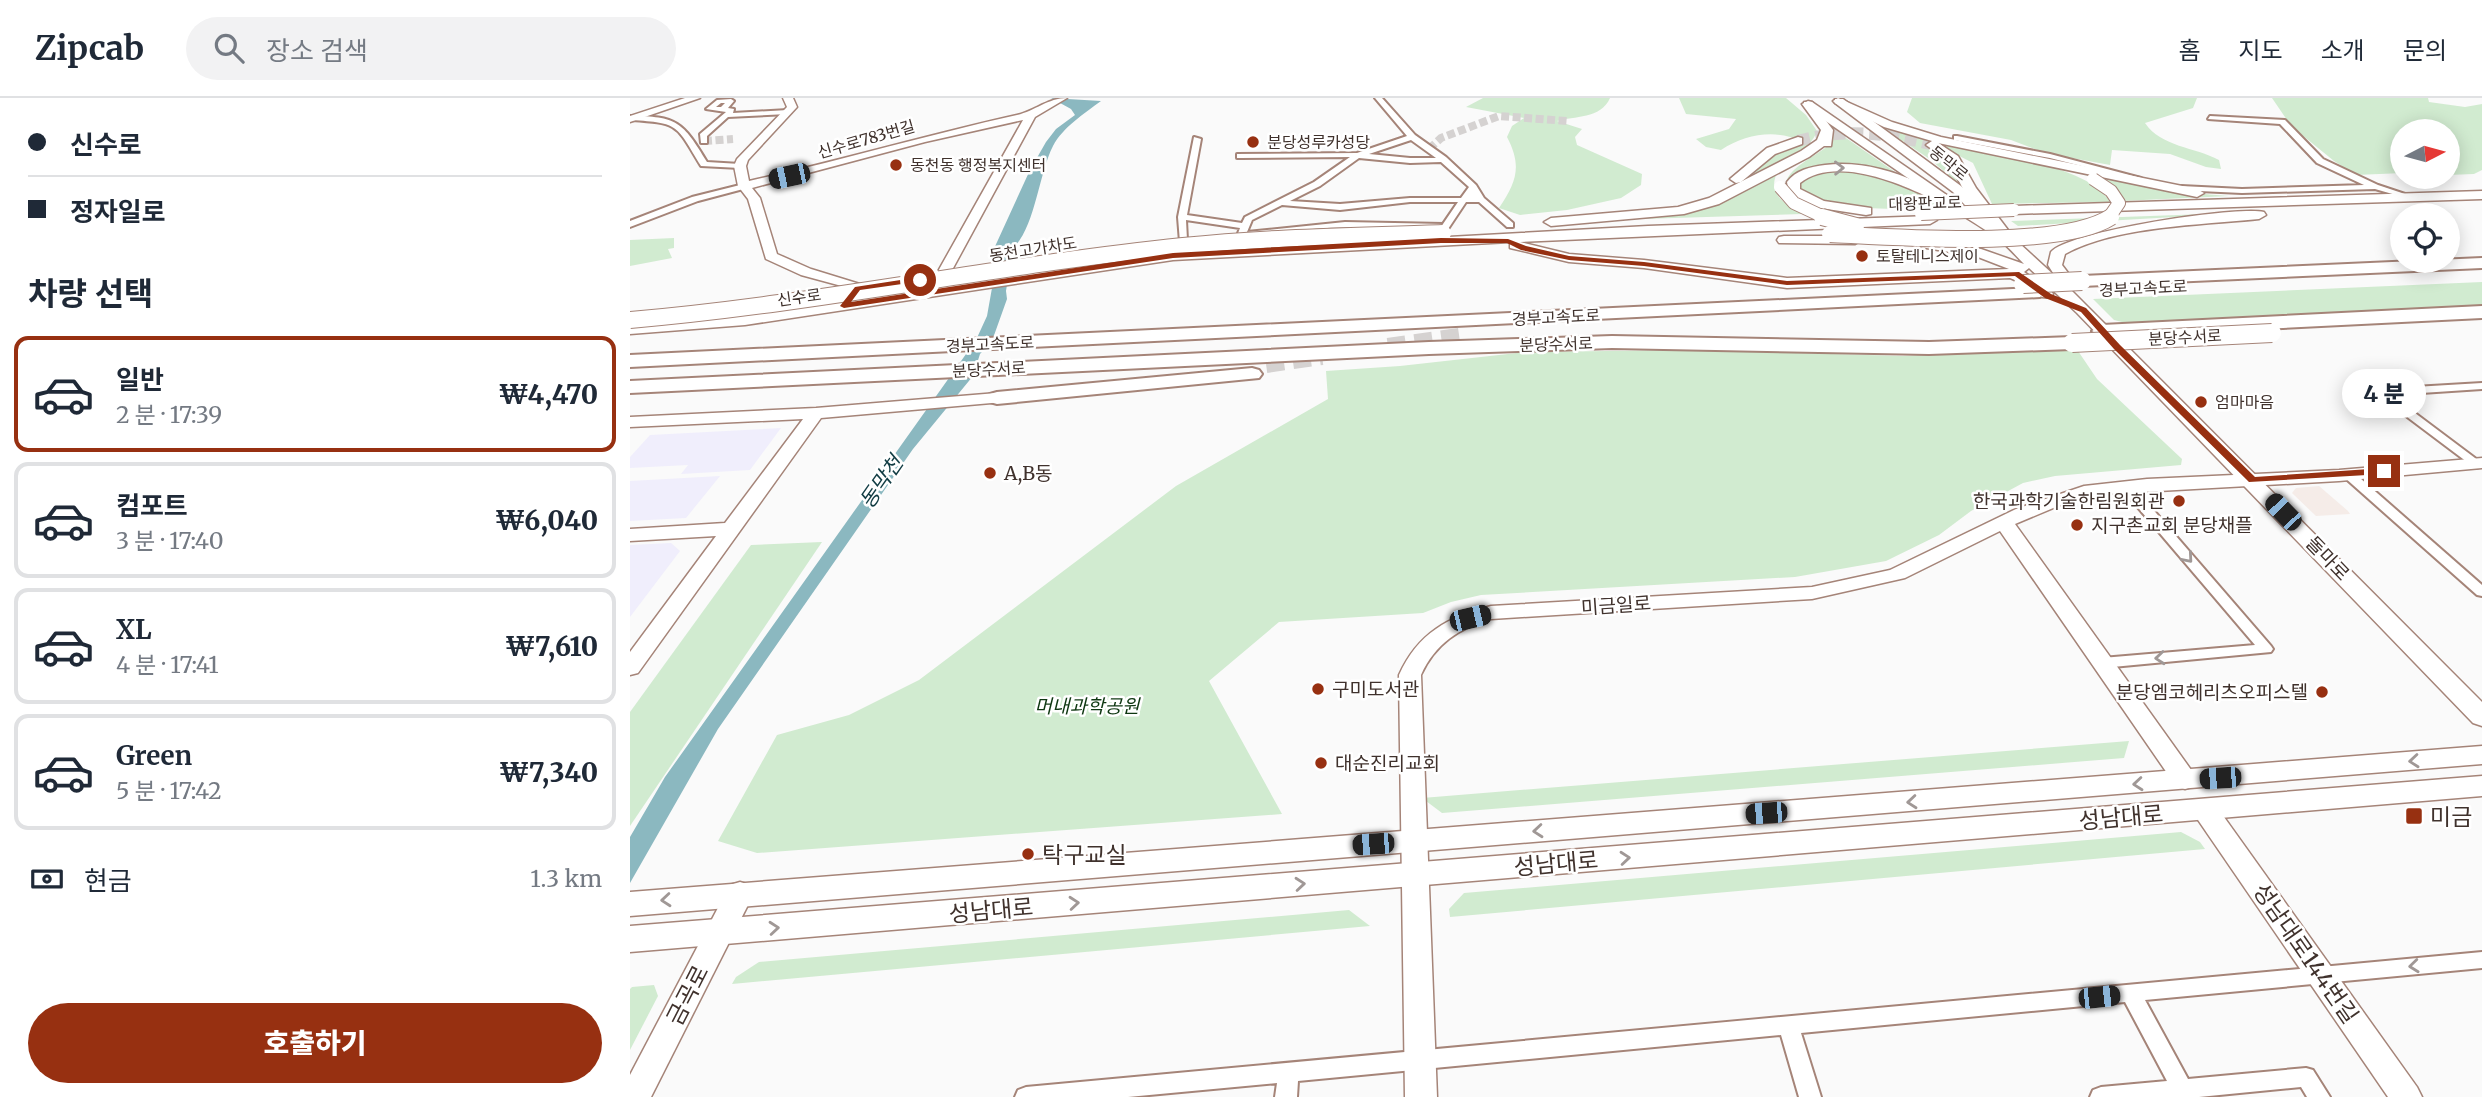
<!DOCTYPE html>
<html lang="ko">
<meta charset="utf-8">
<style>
:root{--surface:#fff;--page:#f2f2f3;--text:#1f2937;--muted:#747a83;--line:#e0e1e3;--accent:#973011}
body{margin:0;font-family:Merriweather,"Noto Sans KR",serif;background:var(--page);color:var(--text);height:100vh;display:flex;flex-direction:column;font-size:26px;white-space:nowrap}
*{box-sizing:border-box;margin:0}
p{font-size:23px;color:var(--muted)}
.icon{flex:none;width:38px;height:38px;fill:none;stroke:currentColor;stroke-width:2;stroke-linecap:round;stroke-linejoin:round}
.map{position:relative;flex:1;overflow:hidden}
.details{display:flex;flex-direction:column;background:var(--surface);width:630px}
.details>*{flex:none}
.top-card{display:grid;align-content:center;height:154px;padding:0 28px;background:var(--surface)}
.needle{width:46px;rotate:84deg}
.fabs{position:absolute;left:1760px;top:21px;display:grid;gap:14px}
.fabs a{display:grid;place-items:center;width:70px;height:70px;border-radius:50%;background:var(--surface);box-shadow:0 4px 18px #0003;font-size:35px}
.end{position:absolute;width:32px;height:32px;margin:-16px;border:9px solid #973011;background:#fff;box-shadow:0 0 0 4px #fff}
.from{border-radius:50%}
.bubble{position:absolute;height:49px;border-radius:24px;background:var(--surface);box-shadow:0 4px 18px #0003;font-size:23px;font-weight:800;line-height:49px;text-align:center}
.car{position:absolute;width:21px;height:42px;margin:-21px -10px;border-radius:9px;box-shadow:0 0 5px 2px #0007;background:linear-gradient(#222 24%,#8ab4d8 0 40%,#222 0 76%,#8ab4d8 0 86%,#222 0)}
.top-card b{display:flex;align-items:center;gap:24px;height:66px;font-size:26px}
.top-card b+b{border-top:2px solid var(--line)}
.top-card i{width:18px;height:18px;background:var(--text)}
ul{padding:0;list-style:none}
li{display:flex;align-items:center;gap:21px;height:116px;margin:0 14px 10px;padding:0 14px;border:4px solid var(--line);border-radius:14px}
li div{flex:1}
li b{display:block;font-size:26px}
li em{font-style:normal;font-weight:800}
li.selected{border-color:var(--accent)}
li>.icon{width:63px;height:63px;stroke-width:1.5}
h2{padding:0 28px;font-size:32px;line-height:84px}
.pay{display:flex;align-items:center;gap:18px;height:77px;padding:0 28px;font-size:26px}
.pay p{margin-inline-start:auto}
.cta{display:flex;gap:14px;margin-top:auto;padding:14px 28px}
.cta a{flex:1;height:80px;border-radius:42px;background:var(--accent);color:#fff;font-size:28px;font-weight:800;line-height:80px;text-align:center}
header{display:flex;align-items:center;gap:42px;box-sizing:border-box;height:98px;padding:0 35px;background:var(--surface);border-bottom:2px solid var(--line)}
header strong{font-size:33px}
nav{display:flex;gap:38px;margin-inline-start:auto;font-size:24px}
.search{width:490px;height:63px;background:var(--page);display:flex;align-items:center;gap:18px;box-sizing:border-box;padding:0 24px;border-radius:38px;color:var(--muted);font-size:26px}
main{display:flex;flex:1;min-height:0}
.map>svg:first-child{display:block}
.built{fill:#f5ece8}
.industrial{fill:#f0eefc}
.green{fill:#d1ebd0}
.water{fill:#8bb8c0}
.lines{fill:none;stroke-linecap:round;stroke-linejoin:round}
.street-tunnel{stroke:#d5d2d1;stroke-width:8;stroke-dasharray:8 3.5;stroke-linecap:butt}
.primary-tunnel{stroke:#d5d2d1;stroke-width:12;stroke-dasharray:12 6;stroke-linecap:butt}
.highway-tunnel{stroke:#d5d2d1;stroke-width:18;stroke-dasharray:18 9;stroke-linecap:butt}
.street-casing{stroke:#a58478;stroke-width:4}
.secondary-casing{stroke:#a58478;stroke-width:3}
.primary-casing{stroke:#a58478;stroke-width:3}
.highway-casing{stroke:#a58478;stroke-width:4}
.street{fill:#fff;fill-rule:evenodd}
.secondary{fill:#fff;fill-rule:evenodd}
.primary{fill:#fff;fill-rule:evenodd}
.highway{fill:#fff;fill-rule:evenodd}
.primary-bridge-far1-casing{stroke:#a58478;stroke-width:14;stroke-linecap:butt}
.primary-bridge-casing{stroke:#a58478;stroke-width:18;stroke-linecap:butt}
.highway-bridge-casing{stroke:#a58478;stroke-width:20;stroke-linecap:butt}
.primary-bridge-far1{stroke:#fff;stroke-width:12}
.primary-bridge{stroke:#fff;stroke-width:16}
.highway-bridge{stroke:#fff;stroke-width:18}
.oneway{stroke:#a09896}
.route{fill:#973011}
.poi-dot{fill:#973011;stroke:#fff;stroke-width:2.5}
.labels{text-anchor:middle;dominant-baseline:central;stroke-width:5;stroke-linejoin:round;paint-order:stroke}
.far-street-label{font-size:16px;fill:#40322d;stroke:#fff}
.far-poi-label{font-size:16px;fill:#40322d;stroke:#fff;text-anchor:start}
.poi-label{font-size:19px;fill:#40322d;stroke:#fff;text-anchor:start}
.street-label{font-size:19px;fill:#40322d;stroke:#fff}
.park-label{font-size:19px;font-style:italic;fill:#0e3711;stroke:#fff}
.water-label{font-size:21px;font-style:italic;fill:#113c43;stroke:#fff}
.near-poi-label{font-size:23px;fill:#40322d;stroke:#fff;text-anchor:start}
.near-street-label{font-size:23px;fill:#40322d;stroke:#fff}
</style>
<header>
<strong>Zipcab</strong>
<div class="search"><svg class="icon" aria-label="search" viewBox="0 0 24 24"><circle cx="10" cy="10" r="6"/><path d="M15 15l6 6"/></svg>장소 검색</div>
<nav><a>홈</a><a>지도</a><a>소개</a><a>문의</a></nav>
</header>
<main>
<section class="details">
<div class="top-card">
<b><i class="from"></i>신수로</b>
<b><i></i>정자일로</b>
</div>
<h2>차량 선택</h2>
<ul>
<li class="selected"><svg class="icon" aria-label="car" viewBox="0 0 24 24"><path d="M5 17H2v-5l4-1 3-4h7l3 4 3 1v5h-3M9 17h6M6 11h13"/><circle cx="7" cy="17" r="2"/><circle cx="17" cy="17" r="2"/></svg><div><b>일반</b><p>2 분 · 17:39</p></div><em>₩4,470</em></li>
<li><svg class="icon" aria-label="car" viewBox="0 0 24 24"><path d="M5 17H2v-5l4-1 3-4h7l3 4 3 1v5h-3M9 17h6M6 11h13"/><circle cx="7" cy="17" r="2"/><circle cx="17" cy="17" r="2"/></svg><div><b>컴포트</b><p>3 분 · 17:40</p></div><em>₩6,040</em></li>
<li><svg class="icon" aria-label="car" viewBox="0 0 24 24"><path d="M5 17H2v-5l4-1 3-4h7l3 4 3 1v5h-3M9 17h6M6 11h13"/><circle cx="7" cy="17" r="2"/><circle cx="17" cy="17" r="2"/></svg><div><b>XL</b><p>4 분 · 17:41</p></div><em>₩7,610</em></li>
<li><svg class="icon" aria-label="car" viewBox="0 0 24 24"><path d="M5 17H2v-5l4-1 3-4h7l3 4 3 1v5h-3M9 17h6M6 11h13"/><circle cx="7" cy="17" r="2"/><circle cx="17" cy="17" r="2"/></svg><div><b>Green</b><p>5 분 · 17:42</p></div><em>₩7,340</em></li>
</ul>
<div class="pay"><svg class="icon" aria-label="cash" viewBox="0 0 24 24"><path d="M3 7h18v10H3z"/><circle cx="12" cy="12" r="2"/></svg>현금<p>1.3 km</p></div>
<div class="cta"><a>호출하기</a></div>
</section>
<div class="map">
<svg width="1852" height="999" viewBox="0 0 1852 999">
<rect width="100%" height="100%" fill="#fafafa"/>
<path class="built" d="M1689,388L1718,413L1720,416L1686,418L1662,395L1666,390Z"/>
<g class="industrial">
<path d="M151,330L120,372L51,376L58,367L0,370V359L20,337Z"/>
<path d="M90,378L56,420L0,423V383Z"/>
<path d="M41,445L50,453L0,519V447Z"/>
</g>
<g class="green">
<path d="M853,0H980C971,21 944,18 927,23L952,31L945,39L947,47L1012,76L1011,87L991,100L937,112L890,117L869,110C887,83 892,68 877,39L882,28L894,20L836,9Z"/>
<path d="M1049,0H1156L1176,17L1187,33C1179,59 1120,81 1097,93L1146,54L1172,43C1145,31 1116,36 1091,52L1076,49L1066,41L1099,31L1106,21L1056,16Z"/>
<path d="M1282,0H1567L1563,10L1515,25C1531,49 1565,49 1589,62L1591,71L1576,69L1540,56L1482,52L1480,67L1415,55L1381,42L1290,25L1277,14Z"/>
<path d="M1642,0H1798L1799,4L1835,9L1852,6V72L1844,76L1818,77V33H1773V75L1726,77L1704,63L1661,28Z"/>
<path d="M1246,25C1272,34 1297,41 1324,48C1361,56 1462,68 1480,104L1362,106L1343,65L1306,46L1321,59L1337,93L1301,62Z"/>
<path d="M1203,31L1268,76L1242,70L1169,74L1161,94L1227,114L1189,116L1155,89C1156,69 1188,58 1201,45Z"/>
<path d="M1450,71C1500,84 1547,95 1599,98L1492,103L1459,78L1444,72Z"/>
<path d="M1201,72C1236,72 1283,82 1308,109C1275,110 1188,118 1169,87L1178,78Z"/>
<path d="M1147,75C1137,96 1155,106 1172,116L979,122L1054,114Z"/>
<path d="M1631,114L1388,128L1381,123Z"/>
<path d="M44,140V150L38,151L42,160L0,168V142Z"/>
<path d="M1852,184V207L1500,226L1484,222L1463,201Z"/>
<path d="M1446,250L1467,281L1552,361L1551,367L1425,378L1393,385L1341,413L1309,437L1256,463L1165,479L851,497L821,504L793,515L649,524L579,583L652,716L127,755L88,743L147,637L219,617L289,582L546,388L698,301L696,273L770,268L897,254L1057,252L1273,258Z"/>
<path d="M192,444L0,728V614L121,447Z"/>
<path d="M1499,643L1494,660L812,715L792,700Z"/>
<path d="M1551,734L1570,744L1575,751L820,819L819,811L834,795Z"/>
<path d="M719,812L740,828L102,886L106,879L129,864Z"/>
<path d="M24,887L28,898L0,952V891L2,889Z"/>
</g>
<path class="water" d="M421,0L471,3C455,15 433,29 423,48C409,75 405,130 383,150L376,193L377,201L362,243L350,256L343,278L283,351L88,631L0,785V739L35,679L346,242L357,218L362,190V155L400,72L416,44L426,31L445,17L441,11Z"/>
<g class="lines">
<g class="street-tunnel">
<path d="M74,43L103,41"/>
<path d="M799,51L811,40L869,18L937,23"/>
</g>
<path class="primary-tunnel" d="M1168,43C1213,30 1255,35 1300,46"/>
<g class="highway-tunnel">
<path d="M758,249L836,238"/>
<path d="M636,266L692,258"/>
</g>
<g class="street-casing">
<g id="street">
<path d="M745,0H752L785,37L816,59L846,87L854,100L883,125V129H877L849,104H836L818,131L815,132C747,127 677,127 611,141L607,138L610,130L556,122L557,142L550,144L548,119L564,39L571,41L557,117L612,125L615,119L684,84L720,59L610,60H607V56L727,55L777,38ZM781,42L806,60H780L739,56ZM729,60L780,65L811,64L839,89L831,100H780L710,106L660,103L690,88ZM780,104H828L813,126L715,124L617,134L622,122L652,107L710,112Z"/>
<path d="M101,1L104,3L98,10L104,11L103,15L158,12L161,14L158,16L98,19L77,38V45H71L70,36L96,14L76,11L87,2ZM91,5H95L91,9H86Z"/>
<path d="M0,18C47,18 53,24 77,64L110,66L114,68L110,70L71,68C46,27 50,25 1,22Z"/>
<path d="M1580,18L1655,22L1693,61L1748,87L1784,99L1780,101L1745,91L1612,95L1548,92L1547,90L1551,88L1612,91L1734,87L1687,65L1650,26L1578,21Z"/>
<path d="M1327,38L1420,56L1511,80L1507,82L1420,60L1324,42V38Z"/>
<path d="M114,86L118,88L117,90L68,103L0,129V123L62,99Z"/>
<path d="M1852,285V291L1761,297L1849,363L1851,366L1849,369L1845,370L1744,294L1750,291Z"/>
<path d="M1718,372L1722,373L1852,487V498L1847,497L1714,379L1712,376Z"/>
<path d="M1497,385L1501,386L1641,548L1643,551L1641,554L1472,570L1467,568L1465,565L1467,562L1472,560L1625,547L1493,392L1491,389L1493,386Z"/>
<path d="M1852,854V870L1515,902L1558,981L1676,970L1683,972L1700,999H1677L1671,989L1569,999H1460L1463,992L1471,989L1537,983L1495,904L1171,935L1191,999H1169L1151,937L668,983L667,999H645L647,985L498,999H385L388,992L396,989Z"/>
</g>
</g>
<g class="secondary-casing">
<g id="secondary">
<path d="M55,0H70L0,24V18Z"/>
<path d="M153,0H163L167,9L118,62L116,68L119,83C209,63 297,37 387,17C405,13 418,0 437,0L405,19L309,196L304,197L297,193L393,22L295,44L122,90L130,100L147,156L181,171L233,187C236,194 224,208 216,209L209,205L219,190L171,177L136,161L118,101L108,88L104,68L107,61L157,9Z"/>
<path d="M1205,1H1213L1331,88L1366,124V130H1356L1323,94L1205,5Z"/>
<path d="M1174,4H1182L1321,100L1315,104L1311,103L1174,8Z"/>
<path d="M367,295L375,300L373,304L191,320L8,575L0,577V554L86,438L0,443V431L95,425L173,321L0,329V319L186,310Z"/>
<path d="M1852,360V370L1709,383L1475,396L1440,403L1385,426L1564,676L1567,682L1564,688L1555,691L1546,688L1370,433L1275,480L1182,501L861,521C829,530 805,546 791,577L807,999H775L769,577C788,535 818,519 861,508L1182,489L1260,472L1386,411L1454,388L1517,381L1709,372Z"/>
<path d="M1575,703L1584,705L1787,989L1792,999H1758L1566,719L1562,712L1566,705Z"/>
<path d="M110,784L120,787L124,795L21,999H0V977L100,787Z"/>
</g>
</g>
<g class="primary-casing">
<g id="primary">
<path d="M1208,0L1262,24L1311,39L1567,91L1574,95L1567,99L1308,45L1328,58L1346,90L1378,132L1377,134L1425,178L1418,167L1421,154C1440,133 1605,108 1634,114L1636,117L1629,121C1572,127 1485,128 1435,156L1432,167L1448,188L1441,192L1852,604V628L1843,625L1447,215L1399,170L1394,174L1421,193L1423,196L1421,199C1405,203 1394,184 1380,180L1157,190L1014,170L939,164L880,150V144L543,162L115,227L0,236V226L115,217L543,154L1018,128L1300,118L1307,122L1300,126L890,144L939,156L1014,162L1157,180L1379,171L1348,159L1285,148L1283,145L1285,142L1290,141L1351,151L1394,166C1385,157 1377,147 1367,140C1326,110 1217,47 1170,85V91L1194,103L1241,110V116L1236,117L1184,109L1159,96L1157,84C1166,72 1180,69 1195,67C1254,60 1307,92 1355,121L1333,91L1319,63L1296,47L1302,43L1254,29L1205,5L1203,3Z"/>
<path d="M1178,3L1182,4L1203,32L1201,48H1194L1179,59L1089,106L1054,116L921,128L914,124L921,120L1048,109L1079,100L1171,53L1187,42L1191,32L1172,6Z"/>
<path d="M1168,39L1172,40V46L1145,56L1111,84L1106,85L1100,81L1137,50Z"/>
<path d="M1852,93V101L1384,116L1377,112L1384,108Z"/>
<path d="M1154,138H1225L1232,142L1225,146L1149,145L1147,142L1149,139Z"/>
<path d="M1852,648V666L0,818V794Z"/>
<path d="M1852,678V698L0,854V828Z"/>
</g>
</g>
<g class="highway-casing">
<g id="highway">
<path d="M1852,160V170L1452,188L1443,183L1452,178Z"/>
<path d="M1404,190L1413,195L1410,199L0,269V257Z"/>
<path d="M1852,208V220L1472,239L1462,233L1472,227Z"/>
<path d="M982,238L1299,244L1442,239L1452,245L1442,251L1299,256L982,250L799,256L0,295V283L799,244Z"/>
<path d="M622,270L629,272L632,276L629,280L367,306L360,304L357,300L360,296L367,294Z"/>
</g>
</g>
<use href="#street" class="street"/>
<use href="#secondary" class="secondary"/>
<use href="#primary" class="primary"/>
<use href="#highway" class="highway"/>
<g class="primary-bridge-far1-casing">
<g id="primary-bridge-far1">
<path d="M1463,81L1481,93L1489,105L1478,121"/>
<path d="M1150,89L1164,105L1198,121"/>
<path d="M1291,116L1384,112"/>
</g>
</g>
<g class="primary-bridge-casing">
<g id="primary-bridge">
<path d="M1192,119L1226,128"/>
<path d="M1200,136C1263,139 1430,152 1481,119"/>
<path d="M0,222C186,206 368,167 553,148C639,139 726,138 813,135"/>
</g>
</g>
<g class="highway-bridge-casing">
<g id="highway-bridge">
<path d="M1393,186L1452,183"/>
<path d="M1442,245L1642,235"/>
</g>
</g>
<use href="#primary-bridge-far1" class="primary-bridge-far1"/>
<use href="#primary-bridge" class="primary-bridge"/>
<use href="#highway-bridge" class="highway-bridge"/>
</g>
<defs><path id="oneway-chevron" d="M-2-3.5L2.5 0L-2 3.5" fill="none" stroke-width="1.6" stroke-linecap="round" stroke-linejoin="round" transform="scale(1.75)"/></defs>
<g class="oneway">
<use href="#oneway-chevron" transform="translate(1209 70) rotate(-1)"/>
<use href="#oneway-chevron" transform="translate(1558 460) rotate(49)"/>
<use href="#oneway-chevron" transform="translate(1530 560) rotate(175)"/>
<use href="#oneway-chevron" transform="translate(1784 663) rotate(175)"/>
<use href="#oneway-chevron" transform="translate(1508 686) rotate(175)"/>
<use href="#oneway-chevron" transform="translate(1282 704) rotate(175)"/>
<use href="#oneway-chevron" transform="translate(908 733) rotate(175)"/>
<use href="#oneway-chevron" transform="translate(995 760) rotate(-5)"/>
<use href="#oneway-chevron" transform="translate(670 786) rotate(-5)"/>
<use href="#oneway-chevron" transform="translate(36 802) rotate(175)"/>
<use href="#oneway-chevron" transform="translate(444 805) rotate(-5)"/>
<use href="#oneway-chevron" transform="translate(144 830) rotate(-5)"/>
<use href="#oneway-chevron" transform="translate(1784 868) rotate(174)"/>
</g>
<path class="route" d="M811,140L878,141L896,148L939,158L1014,164L1157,183L1389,174L1421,196L1456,210L1490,247L1625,379L1754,370L1758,373L1754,376L1619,384L1484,251L1451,214L1415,200L1385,178L1157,187L1014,168L939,162L891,152L877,145H811L543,160L214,210L210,208L225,189L290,179L293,183L230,192L221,204L543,155Z"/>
<g class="poi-dot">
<circle cx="623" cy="44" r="7"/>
<circle cx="266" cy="67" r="7"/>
<circle cx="1232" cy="158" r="7"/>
<circle cx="1571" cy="304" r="7"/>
<circle cx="360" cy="375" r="7"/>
<circle cx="1549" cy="403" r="7"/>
<circle cx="1447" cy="427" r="7"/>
<circle cx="688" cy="591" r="7"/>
<circle cx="1692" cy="594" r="7"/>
<circle cx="691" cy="665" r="7"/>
<rect x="1775" y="709" width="18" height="18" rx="3.5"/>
<circle cx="398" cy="756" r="7"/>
</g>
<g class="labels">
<g class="far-street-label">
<text transform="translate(236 41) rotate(-16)">신수로783번길</text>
<text transform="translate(1319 65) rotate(39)">동막로</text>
<text transform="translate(1295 105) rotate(-2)">대왕판교로</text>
<text transform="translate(403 151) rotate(-9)">동천고가차도</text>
<text transform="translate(1513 190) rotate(-3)">경부고속도로</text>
<text transform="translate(169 199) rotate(-8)">신수로</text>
<text transform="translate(926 219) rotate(-3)">경부고속도로</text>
<text transform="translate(1555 239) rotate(-3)">분당수서로</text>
<text transform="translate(360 246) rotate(-3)">경부고속도로</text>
<text transform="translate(926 246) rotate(-2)">분당수서로</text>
<text transform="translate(359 271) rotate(-3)">분당수서로</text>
</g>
<g class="far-poi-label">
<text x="637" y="44">분당성루카성당</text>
<text x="280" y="67">동천동 행정복지센터</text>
<text x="1246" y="158">토탈테니스제이</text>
<text x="1585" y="304">엄마마음</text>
</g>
<g class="poi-label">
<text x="374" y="375">A,B동</text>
<text x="1535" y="403" text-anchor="end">한국과학기술한림원회관</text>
<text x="1461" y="427">지구촌교회 분당채플</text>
<text x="702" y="591">구미도서관</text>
<text x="1678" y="594" text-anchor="end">분당엠코헤리츠오피스텔</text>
<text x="705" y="665">대순진리교회</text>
</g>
<g class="street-label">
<text transform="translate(1698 460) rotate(46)">돌마로</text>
<text transform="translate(986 507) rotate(-4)">미금일로</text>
</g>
<g class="park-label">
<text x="457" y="608">머내과학공원</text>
</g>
<g class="water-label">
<text transform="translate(251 384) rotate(-55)">동막천</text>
</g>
<g class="near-poi-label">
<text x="1800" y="718">미금</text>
<text x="412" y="756">탁구교실</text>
</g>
<g class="near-street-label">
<text transform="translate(1491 719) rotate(-5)">성남대로</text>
<text transform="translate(926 765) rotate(-5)">성남대로</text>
<text transform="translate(361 812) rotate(-5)">성남대로</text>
<text transform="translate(1676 855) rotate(55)">성남대로144번길</text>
<text transform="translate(57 897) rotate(-63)">금곡로</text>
</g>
</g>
</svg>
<div class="fabs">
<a><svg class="needle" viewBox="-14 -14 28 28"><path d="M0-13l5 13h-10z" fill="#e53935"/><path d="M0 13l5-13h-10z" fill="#747a83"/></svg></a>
<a><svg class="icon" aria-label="locate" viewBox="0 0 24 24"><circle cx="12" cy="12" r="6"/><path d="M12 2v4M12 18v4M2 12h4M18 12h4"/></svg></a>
</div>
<i class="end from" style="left:290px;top:182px"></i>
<i class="end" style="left:1754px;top:373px"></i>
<div class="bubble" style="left:1712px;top:271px;width:84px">4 분</div>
<i class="car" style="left:159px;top:78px;rotate:258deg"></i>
<i class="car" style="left:1653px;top:414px;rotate:316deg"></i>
<i class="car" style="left:840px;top:520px;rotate:77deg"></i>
<i class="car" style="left:1590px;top:680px;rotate:266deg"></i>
<i class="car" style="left:1136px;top:715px;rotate:266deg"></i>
<i class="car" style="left:743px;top:746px;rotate:266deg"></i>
<i class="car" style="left:1469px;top:899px;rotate:84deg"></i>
</div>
</main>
